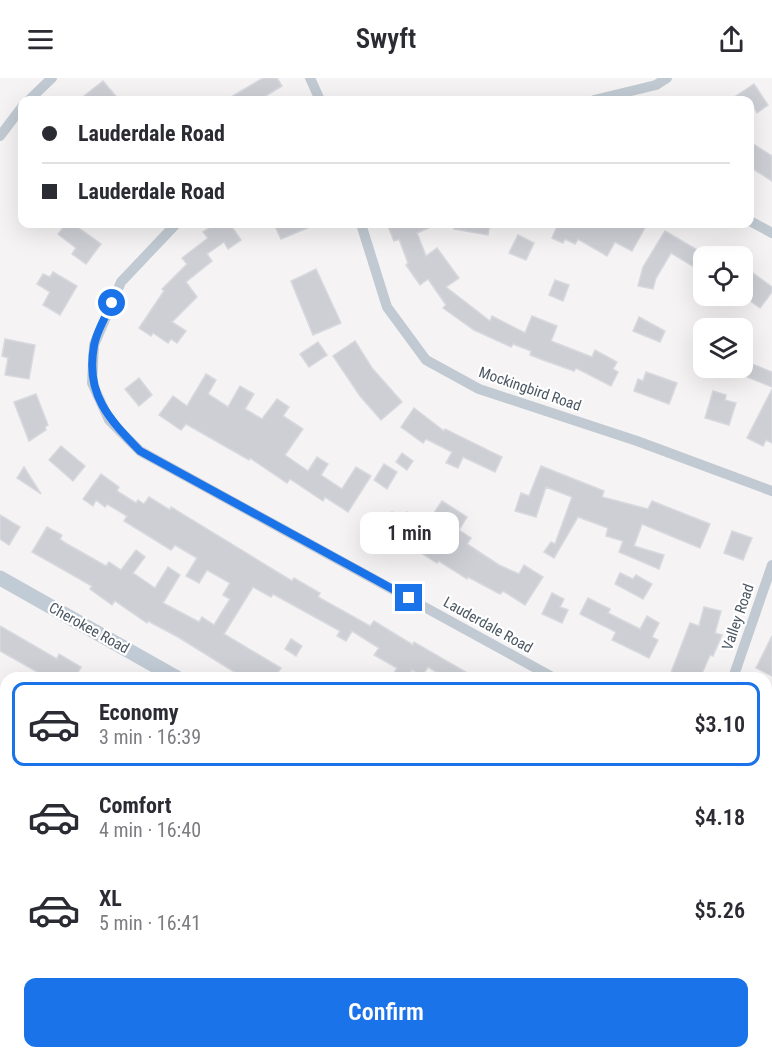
<!DOCTYPE html>
<meta charset="utf-8">
<style>
:root{--surface:#fff;--page:#f7f7f7;--text:#2b2b33;--muted:#7c7c81;--line:#e1e1e2;--accent:#1a73e8}
body{margin:0;font-family:"Roboto Condensed",sans-serif;background:var(--page);color:var(--text);height:100vh;display:flex;flex-direction:column;font-size:22px;white-space:nowrap}
*{box-sizing:border-box;margin:0}
p{font-size:20px;color:var(--muted)}
.icon{flex:none;width:33px;height:33px;fill:none;stroke:currentColor;stroke-width:2;stroke-linecap:round;stroke-linejoin:round}
.map{position:relative;flex:1;overflow:hidden}
.sheet{position:absolute;left:0px;top:594px;width:772px;height:387px;display:flex;flex-direction:column;background:var(--surface);border-radius:18px 18px 0 0;box-shadow:0 6px 24px #0002}
.sheet>*{flex:none}
.top-card{position:absolute;left:18px;top:18px;width:736px;height:132px;border-radius:12px;box-shadow:0 6px 24px #0002;display:grid;align-content:center;height:132px;padding:0 24px;background:var(--surface)}
.buttons{position:absolute;left:693px;top:168px;display:grid;gap:12px}
.buttons a{display:grid;place-items:center;width:60px;height:60px;border-radius:12px;background:var(--surface);box-shadow:0 6px 24px #0002;font-size:30px}
.end{position:absolute;width:27px;height:27px;margin:-14px;border:8px solid #1a73e8;background:#fff;box-shadow:0 0 0 3px #fff}
.from{border-radius:50%}
.bubble{position:absolute;height:42px;border-radius:12px;background:var(--surface);box-shadow:0 6px 24px #0002;font-size:20px;font-weight:600;line-height:42px;text-align:center}
.top-card b{display:flex;align-items:center;gap:21px;height:57px;font-size:22px}
.top-card b+b{border-top:2px solid var(--line)}
.top-card i{width:15px;height:15px;background:var(--text)}
ul{padding:10px 0 0;list-style:none}
li{display:flex;align-items:center;gap:18px;height:84px;margin:0 12px 9px;padding:0 12px;border:3px solid transparent;border-radius:12px}
li div{flex:1}
li b{display:block;font-size:22px}
li em{font-style:normal;font-weight:600}
li.on{border-color:var(--accent)}
li>.icon{width:54px;height:54px;stroke-width:1.5}
.button{display:flex;gap:12px;margin-top:auto;padding:12px 24px}
.button a{flex:1;height:69px;border-radius:12px;background:var(--accent);color:#fff;font-size:24px;font-weight:600;line-height:69px;text-align:center}
header{display:flex;justify-content:space-between;align-items:center;height:78px;padding:0 24px;background:var(--surface);font-size:27px;font-weight:600}
.map>svg:first-child{display:block}
.education{fill:#e6e4e5}
.building{fill:#cdcfd5;stroke:#d7d9de;stroke-width:1.5}
.lines{fill:none;stroke-linecap:round;stroke-linejoin:round}
.lane{stroke:#c1cad2;stroke-width:5}
.street{stroke:#c1cad2;stroke-width:10}
.secondary{stroke:#c1cbd6;stroke-width:15}
.route{stroke:#1a73e8;stroke-width:8}
.labels{text-anchor:middle;dominant-baseline:central;stroke-width:4.5;stroke-linejoin:round;paint-order:stroke}
.street-label{font-size:15px;fill:#4a5661;stroke:#fff}
</style>
<header><svg class="icon" aria-label="menu" viewBox="0 0 24 24"><path d="M4 6h16M4 12h16M4 18h16"/></svg>Swyft<svg class="icon" aria-label="share" viewBox="0 0 24 24"><path d="M12 15V3M7 8l5-5 5 5M5 13v7h14v-7"/></svg></header>
<div class="map">
<svg width="772" height="981" viewBox="0 0 772 981">
<rect width="100%" height="100%" fill="#f5f3f3"/>
<path class="education" d="M0,630L6,634V975H620L632,981H0Z"/>
<g class="building">
<path d="M263,0H277L282,8L259,22H226Z"/>
<path d="M103,3L119,22H79Z"/>
<path d="M754,6L768,27L757,35L750,22H730Z"/>
<path d="M750,64L772,78V103L750,89Z"/>
<path d="M66,146H73L101,166L86,186L72,176L76,170L58,156Z"/>
<path d="M215,146H230L241,162L228,171L224,164L207,176L212,183L186,204L197,219L172,244L186,253L177,265L171,261L168,265L153,255L151,258L139,250L164,213L162,211L187,186L182,180L208,160L203,154Z"/>
<path d="M274,146H317L281,161Z"/>
<path d="M387,146H438L417,155L426,178L437,170L459,200L446,209L490,243L492,238L525,255L532,238L557,248L551,263L592,279L595,272L617,284L613,291L618,294L611,308L576,290L574,293L543,282L530,277L531,273L513,266L511,269L474,252L443,230L446,227L428,201L420,207L406,187L408,185L399,161L394,163Z"/>
<path d="M454,146H490L488,157L454,151Z"/>
<path d="M558,146H647L632,173L615,164L607,178L578,161L575,166L565,161L563,165L552,160Z"/>
<path d="M665,153L704,176V195L671,175L656,200L653,211L638,208L643,189Z"/>
<path d="M518,157L534,165L526,182L509,175Z"/>
<path d="M316,191L341,245L313,257L291,203Z"/>
<path d="M749,192L772,209V214L760,230L742,217V201Z"/>
<path d="M53,194L77,208L60,237L43,227L50,214L37,206L43,196L50,199Z"/>
<path d="M555,202L569,207L563,223L549,217Z"/>
<path d="M639,239L665,253L660,264L633,253Z"/>
<path d="M5,261L35,267L29,301L5,297L8,280L2,278Z"/>
<path d="M355,263L372,290L402,324L381,342L360,318L333,278Z"/>
<path d="M318,264L327,277L309,289L300,276Z"/>
<path d="M742,282L772,294V309L737,295L740,290H742Z"/>
<path d="M646,294L677,305L669,326L634,313L638,301L643,303Z"/>
<path d="M206,296L216,302L208,316L228,329L240,308L254,316L245,331L262,341L277,321L289,329L283,338L303,351L285,377L308,393L317,379L328,386L321,397L342,411L356,389L371,398L348,434L325,419L323,423L290,401L287,405L250,380L249,382L186,346L181,352L159,337L173,318L187,328Z"/>
<path d="M139,300L152,317L139,328L125,311Z"/>
<path d="M772,311V365L766,362L763,368L747,360Z"/>
<path d="M713,313L726,317L725,322L736,325L729,347L705,340Z"/>
<path d="M36,316L48,347L45,349L46,352L29,363L14,324Z"/>
<path d="M414,330L444,353L445,351L502,379L495,394L463,379L458,390L446,385L452,374L426,361L423,365L401,349Z"/>
<path d="M61,368L85,388L73,403L49,382Z"/>
<path d="M402,375L413,383L407,392L396,384Z"/>
<path d="M384,386L397,394L387,411L374,402Z"/>
<path d="M541,388L604,413L602,419L648,431L652,423L710,446L700,470L642,446L634,468L664,477L659,491L619,474L623,463L606,458L608,450L578,439L554,480L544,474L551,464L555,466L572,419L546,409L536,439L515,433L521,415L529,418Z"/>
<path d="M24,389L41,416L17,400Z"/>
<path d="M101,396L119,409L117,413L136,425L138,422L144,426L149,419L170,432L171,429L292,503L294,500L320,515L318,519L370,548L374,543L413,567L414,564L476,600H446L428,589L422,598L412,592L407,600H403L394,595L397,590L374,577L379,570L352,553L346,563L337,558L340,553L273,516L271,519L253,509L224,556L281,590L274,600H244L178,559L148,543L147,545L115,523L112,527L90,511L92,508L32,474L47,449L62,457L60,461L67,466L106,488L109,484L121,492L136,472L145,479L133,495L155,510L168,489L180,497L163,525L199,544L202,539L214,547L230,521L223,517L230,505L207,492L199,505L186,498L197,480L175,467L171,472L124,443L127,438L107,426L105,429L96,422L93,428L83,421Z"/>
<path d="M442,423L467,439L459,452L471,460L467,466L499,487L519,496L524,487L543,499L525,527L503,513L500,516L468,499L467,501L439,483L437,485L404,464L403,466L381,454L392,434L404,440L407,434L427,445Z"/>
<path d="M0,437L20,449L9,467L0,461Z"/>
<path d="M732,453L752,460L743,482L724,475Z"/>
<path d="M620,495L633,501L636,497L652,506L643,521L615,506Z"/>
<path d="M552,515L564,521L560,529L568,532L562,545L542,536Z"/>
<path d="M588,520L610,531L608,535L640,551L647,538L659,545L652,559L658,562L649,580L612,562L616,554L580,536Z"/>
<path d="M704,529L721,533L715,555L722,557L713,578L710,577L700,600H669L690,545L699,548Z"/>
<path d="M0,548L57,581L59,576L81,589L75,600H48L0,573Z"/>
<path d="M772,558V598L756,590Z"/>
<path d="M291,561L302,568L296,578L285,571Z"/>
</g>
<g class="lines">
<g class="lane">
<path d="M0,636L6,639"/>
<path d="M0,670L6,671"/>
<path d="M0,899H6"/>
<path d="M29,975L99,981"/>
<path d="M408,975L441,981"/>
<path d="M525,975L537,981"/>
<path d="M103,981L104,975"/>
<path d="M289,981L290,975"/>
</g>
<g class="street">
<path d="M310,0L320,22"/>
<path d="M29,22L52,0"/>
<path d="M594,22L656,7L667,0"/>
<path d="M0,58L22,29"/>
<path d="M750,143L772,155"/>
<path d="M176,146L121,204L94,267L92,305L109,342L140,373L554,600"/>
<path d="M361,146L387,229L426,282L479,311L637,363L772,413"/>
<path d="M733,600L772,487"/>
<path d="M766,693L772,696"/>
</g>
<g class="secondary">
<path d="M0,500L177,600"/>
<path d="M766,931L772,934"/>
</g>
</g>
<g class="lines">
<path class="route" d="M112,225C106,238 96,254 94,268C85,316 109,341 140,373L409,520"/>
</g>
<g class="labels">
<g class="street-label">
<text transform="translate(530 311) rotate(19)">Mockingbird Road</text>
<text transform="translate(738 539) rotate(-71)">Valley Road</text>
<text transform="translate(488 547) rotate(29)">Lauderdale Road</text>
<text transform="translate(89 550) rotate(29)">Cherokee Road</text>
</g>
</g>
</svg>
<div class="buttons">
<a><svg class="icon" aria-label="locate" viewBox="0 0 24 24"><circle cx="12" cy="12" r="6"/><path d="M12 2v4M12 18v4M2 12h4M18 12h4"/></svg></a>
<a><svg class="icon" aria-label="layers" viewBox="0 0 24 24"><path d="M12 4l9 5-9 5-9-5zM3 14l9 5 9-5"/></svg></a>
</div>
<i class="end from" style="left:112px;top:225px"></i>
<i class="end" style="left:409px;top:520px"></i>
<div class="bubble" style="left:360px;top:434px;width:99px">1 min</div>
<div class="top-card">
<b><i class="from"></i>Lauderdale Road</b>
<b><i></i>Lauderdale Road</b>
</div>
<section class="sheet">
<ul>
<li class="on"><svg class="icon" aria-label="car" viewBox="0 0 24 24"><path d="M5 17H2v-5l4-1 3-4h7l3 4 3 1v5h-3M9 17h6M6 11h13"/><circle cx="7" cy="17" r="2"/><circle cx="17" cy="17" r="2"/></svg><div><b>Economy</b><p>3 min · 16:39</p></div><em>$3.10</em></li>
<li><svg class="icon" aria-label="car" viewBox="0 0 24 24"><path d="M5 17H2v-5l4-1 3-4h7l3 4 3 1v5h-3M9 17h6M6 11h13"/><circle cx="7" cy="17" r="2"/><circle cx="17" cy="17" r="2"/></svg><div><b>Comfort</b><p>4 min · 16:40</p></div><em>$4.18</em></li>
<li><svg class="icon" aria-label="car" viewBox="0 0 24 24"><path d="M5 17H2v-5l4-1 3-4h7l3 4 3 1v5h-3M9 17h6M6 11h13"/><circle cx="7" cy="17" r="2"/><circle cx="17" cy="17" r="2"/></svg><div><b>XL</b><p>5 min · 16:41</p></div><em>$5.26</em></li>
</ul>
<div class="button"><a>Confirm</a></div>
</section>
</div>
